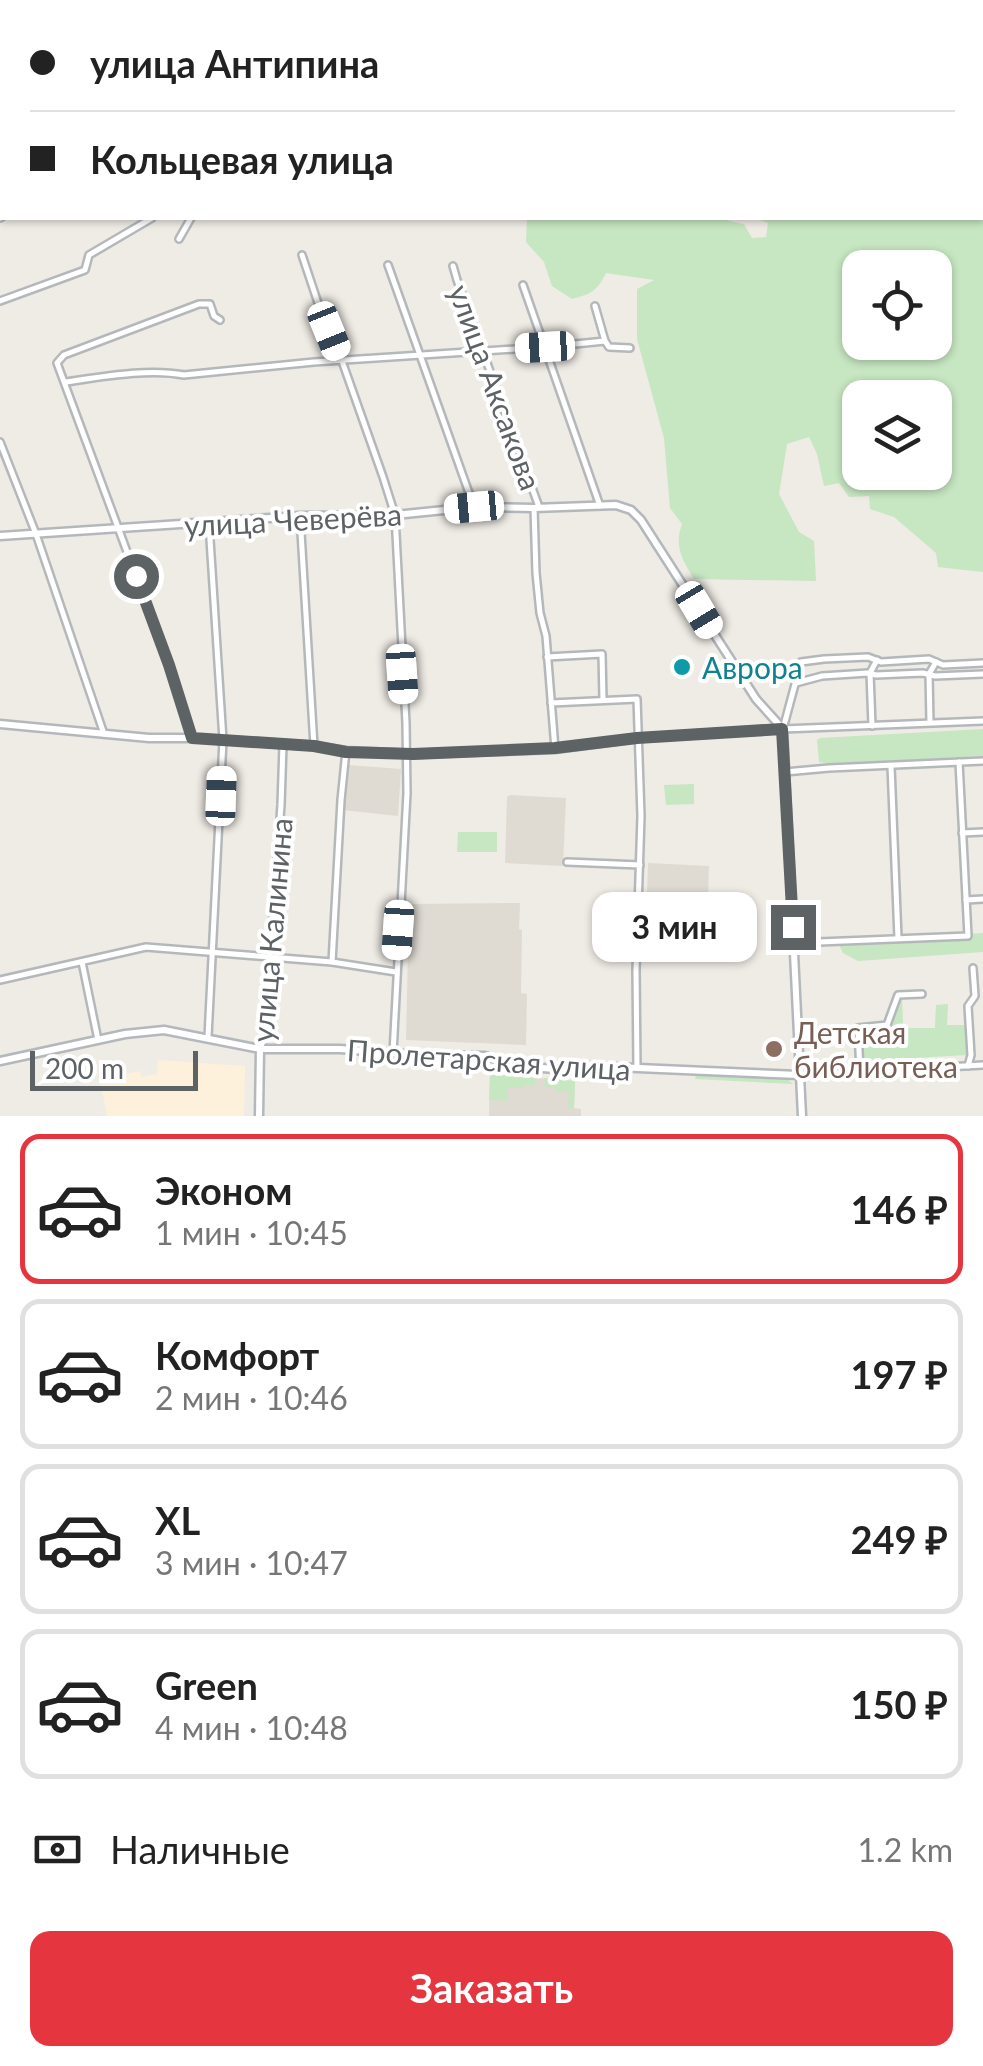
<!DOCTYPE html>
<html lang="ru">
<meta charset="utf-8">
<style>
:root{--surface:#fff;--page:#f6f6f6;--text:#222;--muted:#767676;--line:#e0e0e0;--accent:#e5353f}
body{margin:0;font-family:Lato,sans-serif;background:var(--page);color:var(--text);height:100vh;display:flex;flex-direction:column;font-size:38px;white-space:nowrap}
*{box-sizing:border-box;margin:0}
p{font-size:32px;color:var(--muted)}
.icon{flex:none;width:55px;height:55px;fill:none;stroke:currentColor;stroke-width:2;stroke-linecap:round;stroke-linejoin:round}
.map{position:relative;height:1116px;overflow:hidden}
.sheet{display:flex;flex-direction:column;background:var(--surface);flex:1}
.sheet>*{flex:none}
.banner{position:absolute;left:0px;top:0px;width:985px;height:220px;box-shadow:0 2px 8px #0004;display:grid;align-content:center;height:220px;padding:0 30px;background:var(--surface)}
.fabs{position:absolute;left:842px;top:250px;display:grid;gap:20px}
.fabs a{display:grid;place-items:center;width:110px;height:110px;border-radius:20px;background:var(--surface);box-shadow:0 2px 8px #0004;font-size:50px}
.scale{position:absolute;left:30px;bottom:25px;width:168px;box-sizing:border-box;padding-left:10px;border:5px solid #5d6265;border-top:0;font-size:28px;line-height:35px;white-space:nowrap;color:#5d6265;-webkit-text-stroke:8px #fff;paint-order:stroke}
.end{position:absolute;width:45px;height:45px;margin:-22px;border:12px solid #5d6265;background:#fff;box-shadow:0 0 0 5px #fff}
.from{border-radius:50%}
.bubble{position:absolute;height:70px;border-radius:20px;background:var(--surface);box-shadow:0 2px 8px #0004;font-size:32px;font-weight:700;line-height:70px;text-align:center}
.car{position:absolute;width:30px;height:60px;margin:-30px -15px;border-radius:12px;box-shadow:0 0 8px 2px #0007;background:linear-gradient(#fff 24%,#345 0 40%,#fff 0 76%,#345 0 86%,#fff 0)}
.banner b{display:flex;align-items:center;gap:35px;height:95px;font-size:38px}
.banner b+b{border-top:2px solid var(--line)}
.banner i{width:25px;height:25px;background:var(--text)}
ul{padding:18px 0 0;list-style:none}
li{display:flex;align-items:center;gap:30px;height:150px;margin:0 20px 15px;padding:0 10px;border:5px solid var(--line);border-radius:20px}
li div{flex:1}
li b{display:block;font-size:38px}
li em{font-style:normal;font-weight:700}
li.selected{border-color:var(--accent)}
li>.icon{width:90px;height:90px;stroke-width:1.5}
.pay{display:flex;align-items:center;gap:25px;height:110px;padding:0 30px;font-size:38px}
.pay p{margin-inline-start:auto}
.cta{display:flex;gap:20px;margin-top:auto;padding:20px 30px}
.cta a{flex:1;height:115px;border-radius:20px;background:var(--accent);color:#fff;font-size:40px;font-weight:700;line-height:115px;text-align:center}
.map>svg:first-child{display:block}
.commercial{fill:#fdf1dc}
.education{fill:#dfdbd3}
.green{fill:#c7e6c2;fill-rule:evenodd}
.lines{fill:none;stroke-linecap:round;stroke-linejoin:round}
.street-casing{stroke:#b5b8bb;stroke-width:10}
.secondary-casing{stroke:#b4b8bc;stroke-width:11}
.street{stroke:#fff;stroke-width:5}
.secondary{stroke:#fff;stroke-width:6}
.route{stroke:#5d6265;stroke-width:12}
.culture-dot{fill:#0f9aa8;stroke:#fff;stroke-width:4}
.education-dot{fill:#8d6e63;stroke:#fff;stroke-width:4}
.labels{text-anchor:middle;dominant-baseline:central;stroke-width:8;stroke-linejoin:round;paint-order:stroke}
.street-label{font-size:30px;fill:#5d6265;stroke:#fff}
.culture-label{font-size:30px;fill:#0d838f;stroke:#fff;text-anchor:start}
.education-label{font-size:30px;fill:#785e54;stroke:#fff;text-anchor:start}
</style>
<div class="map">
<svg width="983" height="1116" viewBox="0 0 983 1116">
<rect width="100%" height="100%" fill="#efebe5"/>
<path class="commercial" d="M158,1060L245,1066L244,1116H107L100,1079L140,1071L141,1077L157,1074Z"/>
<g class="education">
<path d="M348,765L401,769L398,816L343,810Z"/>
<path d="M510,795L566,798L563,866L505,863L507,797Z"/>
<path d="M648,863L709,866L706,961L645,958Z"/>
<path d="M520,903L519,929L522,930L521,993L527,994L526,1045L406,1040L409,904Z"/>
<path d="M490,1074L575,1081L574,1108L581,1109V1116H489Z"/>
</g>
<g class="green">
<path d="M391,0H983V157L982,2H401Z"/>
<path d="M983,189V572L938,567L936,553L894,517L870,509L869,496L849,497L839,483L824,486L817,454L809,437L787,444L779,494L799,532L814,541L816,581L694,579C682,560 674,546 682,524L670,508L664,438L637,339V289L654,280L606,273C597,291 591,294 572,299L552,286L544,262L526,242L527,218H725L729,221L744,224L752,238L766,237L768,223L754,218H982ZM860,268H935V342H860ZM860,398H935V472H860Z"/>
<path d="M983,729V756L831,764L819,762L817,740L820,738Z"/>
<path d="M694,784V804L666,805L664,785Z"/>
<path d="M458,832H497V852H457Z"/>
<path d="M983,933V952L858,961L843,953L840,947L841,943Z"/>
<path d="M902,997L903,1023L896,1024V1028H935L936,1005L948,1004L947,1025H965L967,1055L860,1061L861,1034L863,1032L889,1028L891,1012Z"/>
<path d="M490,1074L536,1078L535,1084L533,1086L523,1085V1088L508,1087L507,1101L489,1100Z"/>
<path d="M699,1074L778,1078L787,1079L793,1084L695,1079L696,1075Z"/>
<path d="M544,1078L575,1081L574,1108H568L569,1092L555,1091V1088L545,1087Z"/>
</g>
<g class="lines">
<g class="street-casing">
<g id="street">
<path d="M51,2L52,0"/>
<path d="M0,18H2"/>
<path d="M0,67H2"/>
<path d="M0,218L2,217"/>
<path d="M179,239L191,218"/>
<path d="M302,255L320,309L342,361L383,477L395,515L406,723L407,793L393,1053"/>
<path d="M388,265L474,507"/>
<path d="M453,266L457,280L539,507"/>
<path d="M523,285L600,506"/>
<path d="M0,301L85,270L89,255L152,218"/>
<path d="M595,306L605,341"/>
<path d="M65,382C101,377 148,368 184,375L314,362L545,347L605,341L609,347L630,348"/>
<path d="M0,442L36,534L104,734"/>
<path d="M534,508L536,573L540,613L546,636L555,749"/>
<path d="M300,516L314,746"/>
<path d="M547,657L602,654L603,700"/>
<path d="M983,663L943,665L929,659L881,662L868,657L824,659L801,662L783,729L983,721"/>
<path d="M796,683L822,676L868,673L876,675L923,673L935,676L983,674"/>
<path d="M551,703L637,699L641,816L636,970L637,1068"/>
<path d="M930,722L929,674L936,662"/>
<path d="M872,726L870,673L877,660"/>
<path d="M192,738L169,665L57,363L64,355L199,304H210L214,316L220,320"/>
<path d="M891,766L898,938"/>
<path d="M785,772L829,768L983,761"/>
<path d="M962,833L983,832"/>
<path d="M567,862L640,865"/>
<path d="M966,900L983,899"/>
<path d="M794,943L968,936L959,762"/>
<path d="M82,962L98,1040"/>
<path d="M332,962L341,800L346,751"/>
<path d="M0,980L146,947L332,962L396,972"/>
<path d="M208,1037L223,740L209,524"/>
<path d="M260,1049L264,1038L281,805L283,745"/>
<path d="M968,1066L971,1055L968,1006L975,996L973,968"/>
<path d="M860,1073L858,1028L887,1025L898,995L922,994"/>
<path d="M799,1075L983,1065"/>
</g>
</g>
<g class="secondary-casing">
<g id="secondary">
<path d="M771,0L774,2"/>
<path d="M982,181L983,182"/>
<path d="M0,536L300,516L395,515L474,507L534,508L616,505L631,510L641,520L756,699L783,729"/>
<path d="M0,724L149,738H192L314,746L346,751L413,754L555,749L637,738L781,729"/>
<path d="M783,729L802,1116"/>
<path d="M0,1061L125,1034L164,1030L260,1049H340L418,1055L485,1056L526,1067L557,1069L592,1066L799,1075"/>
<path d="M259,1116L260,1049"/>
</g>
</g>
<use href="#street" class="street"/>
<use href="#secondary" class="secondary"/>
</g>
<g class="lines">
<path class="route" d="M136,576L169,665L192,738L314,746L346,752L413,754L555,748L637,738L782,729L793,927"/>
</g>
<circle class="culture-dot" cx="682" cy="667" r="10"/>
<circle class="education-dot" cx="774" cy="1049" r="10"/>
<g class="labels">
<g class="street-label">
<text transform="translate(496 387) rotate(70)">улица Аксакова</text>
<text transform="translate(293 519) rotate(-3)">улица Чеверёва</text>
<text transform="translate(271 930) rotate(-85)">улица Калинина</text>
<text transform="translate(489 1059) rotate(4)">Пролетарская улица</text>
</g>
<g class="culture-label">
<text x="702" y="667">Аврора</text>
</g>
<g class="education-label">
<text x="794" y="1032">Детская<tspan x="794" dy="34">библиотека</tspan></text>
</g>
</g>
</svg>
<div class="fabs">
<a><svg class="icon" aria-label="locate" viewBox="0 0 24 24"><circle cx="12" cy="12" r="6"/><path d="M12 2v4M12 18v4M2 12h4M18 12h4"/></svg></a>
<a><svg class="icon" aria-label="layers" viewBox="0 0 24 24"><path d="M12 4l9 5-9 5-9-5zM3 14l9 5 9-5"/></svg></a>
</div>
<div class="scale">200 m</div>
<i class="end from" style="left:136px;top:576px"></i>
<i class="end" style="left:793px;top:927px"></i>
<div class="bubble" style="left:592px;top:892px;width:165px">3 мин</div>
<i class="car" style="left:329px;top:331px;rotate:158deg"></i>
<i class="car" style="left:545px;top:347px;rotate:267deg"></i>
<i class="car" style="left:474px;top:507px;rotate:265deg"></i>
<i class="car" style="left:699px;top:610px;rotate:149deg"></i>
<i class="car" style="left:402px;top:674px;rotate:176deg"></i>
<i class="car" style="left:221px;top:796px;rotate:2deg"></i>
<i class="car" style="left:398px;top:930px;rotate:184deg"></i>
<div class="banner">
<b><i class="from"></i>улица Антипина</b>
<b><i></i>Кольцевая улица</b>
</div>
</div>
<section class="sheet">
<ul>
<li class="selected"><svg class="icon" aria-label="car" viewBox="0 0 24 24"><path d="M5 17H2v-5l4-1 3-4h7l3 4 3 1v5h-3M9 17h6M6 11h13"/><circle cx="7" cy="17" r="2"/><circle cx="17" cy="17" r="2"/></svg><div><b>Эконом</b><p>1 мин · 10:45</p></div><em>146 ₽</em></li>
<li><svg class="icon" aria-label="car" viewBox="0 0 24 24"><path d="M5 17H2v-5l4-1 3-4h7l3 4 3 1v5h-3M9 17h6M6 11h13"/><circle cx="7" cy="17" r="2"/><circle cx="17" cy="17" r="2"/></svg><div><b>Комфорт</b><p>2 мин · 10:46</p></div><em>197 ₽</em></li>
<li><svg class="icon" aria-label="car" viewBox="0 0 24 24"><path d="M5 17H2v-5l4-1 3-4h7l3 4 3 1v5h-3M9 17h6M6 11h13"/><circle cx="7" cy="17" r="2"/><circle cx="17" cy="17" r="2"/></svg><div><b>XL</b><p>3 мин · 10:47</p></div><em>249 ₽</em></li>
<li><svg class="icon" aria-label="car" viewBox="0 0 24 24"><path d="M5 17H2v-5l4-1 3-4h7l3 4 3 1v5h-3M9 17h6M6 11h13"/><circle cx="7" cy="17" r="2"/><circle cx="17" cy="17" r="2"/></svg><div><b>Green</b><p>4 мин · 10:48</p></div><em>150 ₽</em></li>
</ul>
<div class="pay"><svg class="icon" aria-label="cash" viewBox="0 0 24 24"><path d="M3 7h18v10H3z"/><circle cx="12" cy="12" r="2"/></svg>Наличные<p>1.2 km</p></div>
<div class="cta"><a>Заказать</a></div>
</section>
